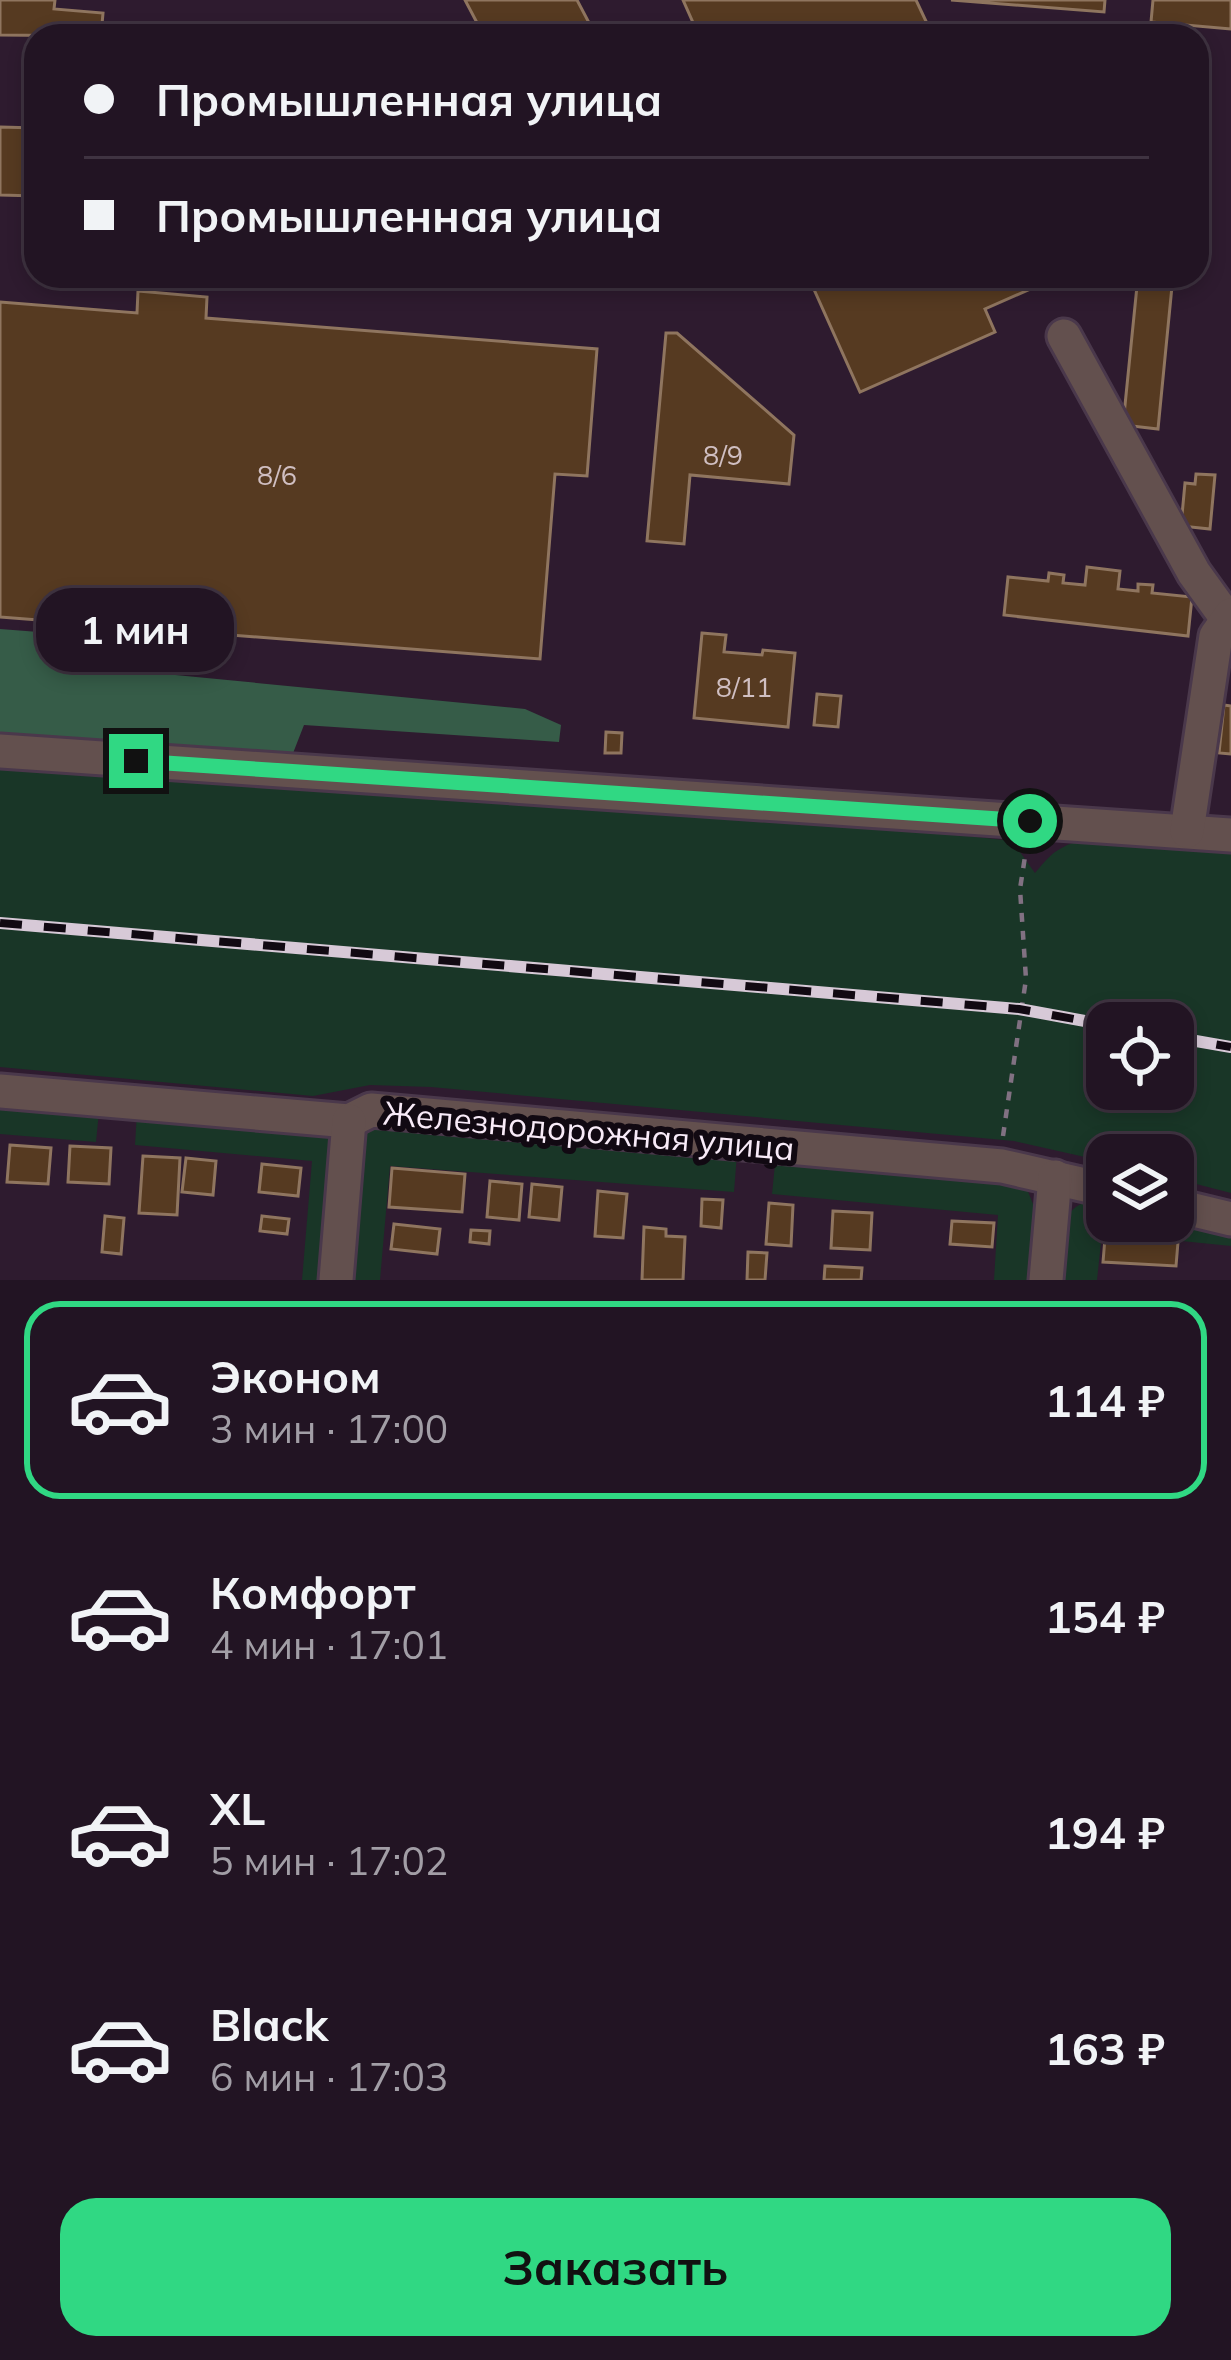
<!DOCTYPE html>
<html lang="ru">
<meta charset="utf-8">
<style>
:root{--surface:#221423;--page:#2a1d2b;--text:#f1f3f6;--muted:#a29ea6;--line:#3f3341;--accent:#30d883}
body{margin:0;font-family:Mulish,sans-serif;background:var(--page);color:var(--text);height:100vh;display:flex;flex-direction:column;font-size:45px;white-space:nowrap}
*{box-sizing:border-box;margin:0}
p{font-size:39px;color:var(--muted)}
.icon{flex:none;width:66px;height:66px;fill:none;stroke:currentColor;stroke-width:2;stroke-linecap:round;stroke-linejoin:round}
.map{position:relative;height:1280px;overflow:hidden}
.drawer{display:flex;flex-direction:column;background:var(--surface);flex:1}
.drawer>*{flex:none}
.hud{position:absolute;left:24px;top:24px;width:1185px;height:264px;border-radius:36px;box-shadow:0 6px 18px #0003,0 0 0 3px var(--line);display:grid;align-content:center;height:264px;padding:0 60px;background:var(--surface)}
.buttons{position:absolute;left:1086px;top:1002px;display:grid;gap:24px}
.buttons a{display:grid;place-items:center;width:108px;height:108px;border-radius:24px;background:var(--surface);box-shadow:0 6px 18px #0003,0 0 0 3px var(--line);font-size:60px}
.end{position:absolute;width:54px;height:54px;margin:-27px;border:15px solid #30d883;background:#111;box-shadow:0 0 0 6px #111}
.from{border-radius:50%}
.bubble{position:absolute;height:84px;border-radius:36px;background:var(--surface);box-shadow:0 6px 18px #0003,0 0 0 3px var(--line);font-size:39px;font-weight:700;line-height:84px;text-align:center}
.hud b{display:flex;align-items:center;gap:42px;height:114px;font-size:45px}
.hud b+b{border-top:3px solid var(--line)}
.hud i{width:30px;height:30px;background:var(--text)}
ul{padding:21px 0 0;list-style:none}
li{display:flex;align-items:center;gap:36px;height:198px;margin:0 24px 18px;padding:0 36px;border:6px solid transparent;border-radius:36px}
li div{flex:1}
li b{display:block;font-size:45px}
li em{font-style:normal;font-weight:700}
li.on{border-color:var(--accent)}
li>.icon{width:108px;height:108px;stroke-width:1.5}
.action{display:flex;gap:24px;margin-top:auto;padding:24px 60px}
.action a{flex:1;height:138px;border-radius:36px;background:var(--accent);color:#111;font-size:48px;font-weight:700;line-height:138px;text-align:center}
.map>svg:first-child{display:block}
.green{fill:#193627;fill-rule:evenodd}
.forest{fill:#365c48}
.building{fill:#563a21;stroke:#8f755f;stroke-width:3}
.lines{fill:none;stroke-linecap:round;stroke-linejoin:round}
.minor-casing{stroke:#4a384b;stroke-width:39}
.path{stroke:#817182;stroke-width:4.5;stroke-dasharray:9 9;stroke-linecap:butt}
.minor{stroke:#63504e;stroke-width:33}
.rail-casing{stroke:#d7c9d7;stroke-width:12}
.rail{stroke:#110912;stroke-width:8;stroke-dasharray:22;stroke-linecap:butt}
.route{stroke:#30d883;stroke-width:15}
.labels{text-anchor:middle;dominant-baseline:central;stroke-width:12;stroke-linejoin:round;paint-order:stroke}
.number-label{font-size:27px;fill:#d0bfc2}
.street-label{font-size:33px;fill:#f8ebf8;stroke:#110912}
</style>
<div class="map">
<svg width="1231" height="1280" viewBox="0 0 1231 1280">
<rect width="100%" height="100%" fill="#2e1b2f"/>
<g class="green">
<path d="M0,764L915,830L1012,841L1035,873C1041,866 1048,857 1055,852C1100,820 1181,847 1231,854V1193L1173,1178V1155H1107V1162L1014,1141L431,1087L370,1085L313,1096L0,1067ZM1107,1023H1173V1089H1107Z"/>
<path d="M0,1103L99,1112L96,1142L0,1134Z"/>
<path d="M137,1112L332,1136L325,1280H302L312,1161L135,1145Z"/>
<path d="M376,1123L737,1154L734,1192L390,1166L380,1280H346L364,1131Z"/>
<path d="M780,1158L1008,1180L1027,1189L1039,1219L1034,1280H994L998,1215L772,1194L775,1164Z"/>
<path d="M1107,1197V1221H1173L1231,1229V1246L1102,1233L1097,1280H1057C1062,1236 1053,1203 1107,1197Z"/>
</g>
<path class="forest" d="M0,629L142,640L165,674L525,709L561,725L559,742L304,725L281,784L0,764Z"/>
<g class="building">
<path d="M0,0H55L54,9L103,13L101,36L0,35Z"/>
<path d="M465,0H577L596,36H484Z"/>
<path d="M683,0H916L933,36H699Z"/>
<path d="M951,0H1105L1104,12Z"/>
<path d="M1153,0H1231V29L1151,22Z"/>
<path d="M0,127L36,128V196L0,195Z"/>
<path d="M808,276H1041L1044,283L985,309L995,332L860,392Z"/>
<path d="M1138,276H1173L1158,429L1123,425Z"/>
<path d="M138,291L207,297L206,318L597,349L587,476L555,474L540,659L0,617V302L137,313Z"/>
<path d="M666,333H677L794,435L789,484L690,475L684,544L647,541Z"/>
<path d="M1196,474L1215,475L1210,529L1181,526L1185,483L1195,484Z"/>
<path d="M1087,567L1120,571L1118,589L1138,591V584L1153,585L1152,593L1192,597L1188,636L1004,615L1008,577L1048,581L1049,573L1064,575L1063,583L1085,585Z"/>
<path d="M702,633L726,635L724,652L762,655L763,650L795,653L788,727L694,718Z"/>
<path d="M817,694L841,696L838,727L814,725Z"/>
<path d="M1224,705L1231,706V754L1219,753Z"/>
<path d="M606,732L622,733L621,753H605Z"/>
<path d="M10,1145L51,1148L48,1184L7,1182Z"/>
<path d="M70,1146L111,1148L109,1184L68,1182Z"/>
<path d="M143,1156L180,1158L177,1215L139,1213Z"/>
<path d="M186,1158L216,1161L213,1195L182,1192Z"/>
<path d="M262,1164L301,1168L298,1196L259,1192Z"/>
<path d="M392,1168L465,1174L462,1212L389,1207Z"/>
<path d="M490,1181L522,1184L519,1220L487,1217Z"/>
<path d="M532,1184L562,1187L559,1220L529,1217Z"/>
<path d="M598,1191L627,1194L623,1238L595,1236Z"/>
<path d="M702,1199L723,1200L721,1228L701,1226Z"/>
<path d="M769,1203L793,1205L791,1246L766,1244Z"/>
<path d="M833,1211L872,1213L870,1250L831,1248Z"/>
<path d="M105,1216L124,1218L121,1254L102,1252Z"/>
<path d="M262,1216L289,1219L287,1234L260,1231Z"/>
<path d="M952,1221L994,1223L992,1247L950,1244Z"/>
<path d="M394,1224L440,1229L437,1254L391,1249Z"/>
<path d="M644,1227L666,1229V1236L685,1237L683,1280H642Z"/>
<path d="M471,1230L490,1231L489,1244L470,1242Z"/>
<path d="M1105,1238L1178,1242L1176,1266L1103,1262Z"/>
<path d="M748,1252L767,1253L765,1280H747Z"/>
<path d="M825,1266L862,1268L861,1280H824Z"/>
</g>
<g class="lines">
<g class="minor-casing">
<g id="minor">
<path d="M1064,336L1194,573L1228,620"/>
<path d="M0,751L1231,835"/>
<path d="M1187,831L1216,636L1231,615"/>
<path d="M0,1091L349,1121L371,1110L1002,1166L1107,1190"/>
<path d="M1173,1205L1231,1219"/>
<path d="M336,1280L349,1121"/>
<path d="M1046,1280L1055,1177"/>
</g>
</g>
<path class="path" d="M1003,1136L1026,979L1020,889L1026,850"/>
<use href="#minor" class="minor"/>
<g class="rail-casing">
<g id="rail">
<path d="M0,923L1019,1009L1107,1025"/>
<path d="M1173,1037L1231,1047"/>
</g>
</g>
<use href="#rail" class="rail"/>
</g>
<g class="lines">
<path class="route" d="M136,761L1030,821"/>
</g>
<g class="labels">
<g class="number-label">
<text x="723" y="455">8/9</text>
<text x="277" y="475">8/6</text>
<text x="744" y="687">8/11</text>
</g>
<g class="street-label">
<text transform="translate(589 1130) rotate(5)">Железнодорожная улица</text>
</g>
</g>
</svg>
<div class="buttons">
<a><svg class="icon" aria-label="locate" viewBox="0 0 24 24"><circle cx="12" cy="12" r="6"/><path d="M12 2v4M12 18v4M2 12h4M18 12h4"/></svg></a>
<a><svg class="icon" aria-label="layers" viewBox="0 0 24 24"><path d="M12 4l9 5-9 5-9-5zM3 14l9 5 9-5"/></svg></a>
</div>
<i class="end from" style="left:1030px;top:821px"></i>
<i class="end" style="left:136px;top:761px"></i>
<div class="bubble" style="left:36px;top:588px;width:198px">1 мин</div>
<div class="hud">
<b><i class="from"></i>Промышленная улица</b>
<b><i></i>Промышленная улица</b>
</div>
</div>
<section class="drawer">
<ul>
<li class="on"><svg class="icon" aria-label="car" viewBox="0 0 24 24"><path d="M5 17H2v-5l4-1 3-4h7l3 4 3 1v5h-3M9 17h6M6 11h13"/><circle cx="7" cy="17" r="2"/><circle cx="17" cy="17" r="2"/></svg><div><b>Эконом</b><p>3 мин · 17:00</p></div><em>114 ₽</em></li>
<li><svg class="icon" aria-label="car" viewBox="0 0 24 24"><path d="M5 17H2v-5l4-1 3-4h7l3 4 3 1v5h-3M9 17h6M6 11h13"/><circle cx="7" cy="17" r="2"/><circle cx="17" cy="17" r="2"/></svg><div><b>Комфорт</b><p>4 мин · 17:01</p></div><em>154 ₽</em></li>
<li><svg class="icon" aria-label="car" viewBox="0 0 24 24"><path d="M5 17H2v-5l4-1 3-4h7l3 4 3 1v5h-3M9 17h6M6 11h13"/><circle cx="7" cy="17" r="2"/><circle cx="17" cy="17" r="2"/></svg><div><b>XL</b><p>5 мин · 17:02</p></div><em>194 ₽</em></li>
<li><svg class="icon" aria-label="car" viewBox="0 0 24 24"><path d="M5 17H2v-5l4-1 3-4h7l3 4 3 1v5h-3M9 17h6M6 11h13"/><circle cx="7" cy="17" r="2"/><circle cx="17" cy="17" r="2"/></svg><div><b>Black</b><p>6 мин · 17:03</p></div><em>163 ₽</em></li>
</ul>
<div class="action"><a>Заказать</a></div>
</section>
